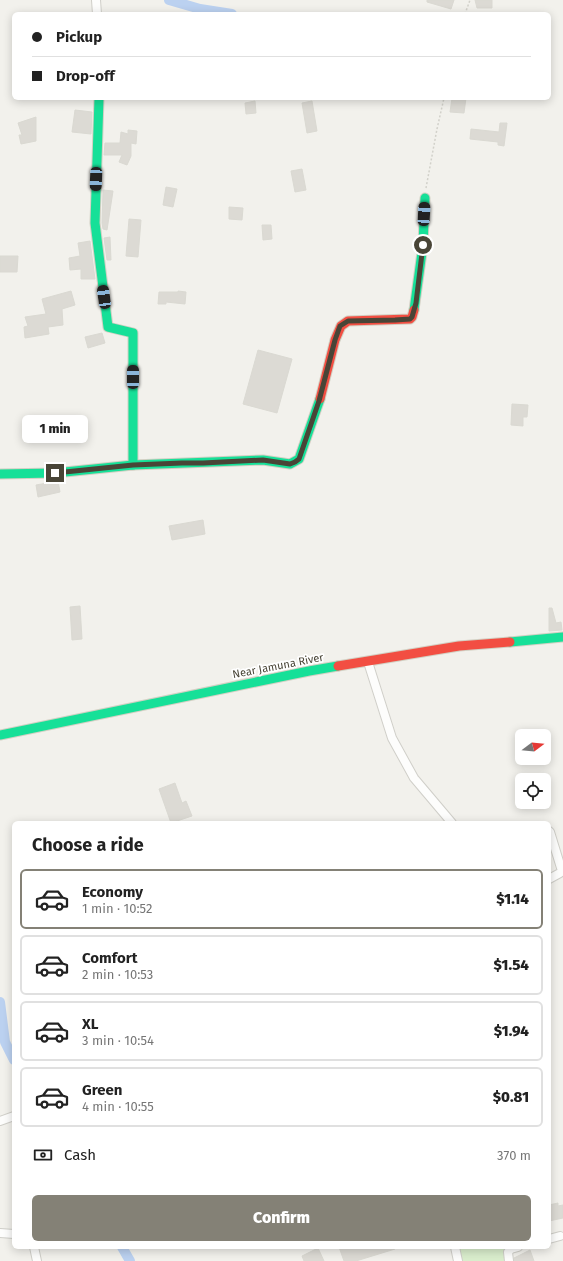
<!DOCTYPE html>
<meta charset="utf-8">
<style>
:root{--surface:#fff;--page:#f6f6f6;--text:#222;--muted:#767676;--line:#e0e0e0;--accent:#848176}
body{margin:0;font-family:"Fira Sans",sans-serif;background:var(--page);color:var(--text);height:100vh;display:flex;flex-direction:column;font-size:15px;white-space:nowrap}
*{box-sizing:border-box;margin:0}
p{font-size:13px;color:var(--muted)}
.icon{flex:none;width:22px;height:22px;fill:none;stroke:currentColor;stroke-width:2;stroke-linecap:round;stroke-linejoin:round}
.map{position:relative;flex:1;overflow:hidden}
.panel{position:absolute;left:12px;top:821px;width:539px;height:428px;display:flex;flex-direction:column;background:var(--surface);border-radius:6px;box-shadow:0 2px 10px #0003}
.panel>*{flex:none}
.hud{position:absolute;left:12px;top:12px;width:539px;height:88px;border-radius:6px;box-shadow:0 2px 10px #0003;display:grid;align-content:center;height:88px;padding:0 20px;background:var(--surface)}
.needle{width:26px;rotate:74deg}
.buttons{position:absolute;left:515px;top:729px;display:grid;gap:8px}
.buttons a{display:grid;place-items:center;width:36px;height:36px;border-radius:6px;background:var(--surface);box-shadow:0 2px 10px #0003;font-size:20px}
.end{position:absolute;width:18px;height:18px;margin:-9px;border:5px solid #494537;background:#fff;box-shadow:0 0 0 2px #fff}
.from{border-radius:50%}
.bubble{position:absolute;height:28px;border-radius:6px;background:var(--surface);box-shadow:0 2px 10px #0003;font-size:13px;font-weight:800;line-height:28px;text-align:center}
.car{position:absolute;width:12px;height:24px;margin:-12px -6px;border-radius:5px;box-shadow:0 0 3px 1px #0007;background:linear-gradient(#222 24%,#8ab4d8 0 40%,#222 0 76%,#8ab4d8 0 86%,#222 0)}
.hud b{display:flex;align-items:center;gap:14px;height:38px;font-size:15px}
.hud b+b{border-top:1px solid var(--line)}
.hud i{width:10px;height:10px;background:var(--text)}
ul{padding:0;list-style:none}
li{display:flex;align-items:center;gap:12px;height:60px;margin:0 8px 6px;padding:0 12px;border:2px solid var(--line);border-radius:6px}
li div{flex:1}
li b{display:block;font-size:15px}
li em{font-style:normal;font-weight:800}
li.selected{border-color:var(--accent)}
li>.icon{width:36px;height:36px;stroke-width:1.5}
h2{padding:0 20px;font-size:18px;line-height:48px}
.pay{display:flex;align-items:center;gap:10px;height:44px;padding:0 20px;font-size:15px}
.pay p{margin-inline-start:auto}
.primary-button{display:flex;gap:8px;margin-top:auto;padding:8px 20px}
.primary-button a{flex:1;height:46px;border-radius:6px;background:var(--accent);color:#fff;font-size:16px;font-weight:800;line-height:46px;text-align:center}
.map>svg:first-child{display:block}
.green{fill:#d9edcc}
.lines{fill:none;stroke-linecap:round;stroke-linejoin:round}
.canal{stroke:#bbd1f0;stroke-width:10}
.building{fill:#dcdad4;stroke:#dad9d2}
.street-casing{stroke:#d0cfc9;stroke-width:10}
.fast-casing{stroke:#d2d0c3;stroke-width:11}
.jam-casing{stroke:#d2d0c3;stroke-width:11}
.path{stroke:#d2d1ca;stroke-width:1.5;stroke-dasharray:2 2;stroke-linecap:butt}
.street{stroke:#fdfdfc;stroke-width:8}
.fast{stroke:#16e098;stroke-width:9}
.jam{stroke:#f24e42;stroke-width:9}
.route{stroke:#494537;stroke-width:5}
.labels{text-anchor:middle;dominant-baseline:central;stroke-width:3.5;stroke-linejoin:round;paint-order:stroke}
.street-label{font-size:11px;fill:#494537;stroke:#fff}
</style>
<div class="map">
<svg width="563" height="1261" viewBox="0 0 563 1261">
<rect width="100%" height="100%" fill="#f2f1ec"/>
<path class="green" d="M454,1247H513L509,1260L504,1261H458Z"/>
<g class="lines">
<g class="canal">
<path d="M169,0L200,9L232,14"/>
<path d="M0,1002L5,1042L14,1060"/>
<path d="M122,1247L130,1261"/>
</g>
</g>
<g class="building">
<path d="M427,0H454L451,9L427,2Z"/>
<path d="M475,0H492V8H477Z"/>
<path d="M452,98H466L464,113L450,112Z"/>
<path d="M255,101L256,113L246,114L245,103Z"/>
<path d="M312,101L317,131L307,133L302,103Z"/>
<path d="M75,110L92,112L91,134L72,132Z"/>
<path d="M36,117V141L21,144L19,135H22L18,123Z"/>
<path d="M500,123H507L504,146L498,145V142L470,139L471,129L499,132Z"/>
<path d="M128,130L137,131L136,144L131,143V156L127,165L119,162L122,155H104L105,143H120L121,132L128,134Z"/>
<path d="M302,169L306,190L295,192L291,171Z"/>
<path d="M166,187L177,189L173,207L163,205Z"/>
<path d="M103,190L113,191L107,230L103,229L102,223Z"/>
<path d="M229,207L243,208L242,220L229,219Z"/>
<path d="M129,219L141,220L138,257L126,256Z"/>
<path d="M262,225H271L272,239L263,240Z"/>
<path d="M110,237L111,260H107L104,238Z"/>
<path d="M90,241L95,279H81V269L70,270L69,258L80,256L78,243Z"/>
<path d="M0,256H18L17,272H0Z"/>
<path d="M71,291L75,305L62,309L63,325L48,327L49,334L25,338L24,327L28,326L25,317L46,314L42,299Z"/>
<path d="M178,291L186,292L185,304L166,302V304H158L159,292H178Z"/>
<path d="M102,333L105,343L88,348L85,337Z"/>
<path d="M258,350L292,359L277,413L243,404Z"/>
<path d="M512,404L528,405L527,417H523V426L511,425Z"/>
<path d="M58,481L60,492L38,497L36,485Z"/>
<path d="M203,520L205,534L172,540L169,526Z"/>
<path d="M80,606L82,639L72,640L70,607Z"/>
<path d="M549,608H552L556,623L561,622L562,630L549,631Z"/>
<path d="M175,783L182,803L186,801L192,816L171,823L159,789Z"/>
<path d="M558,1203V1206L563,1205V1218L549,1221V1205Z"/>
<path d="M339,1247H395V1249L356,1261H344Z"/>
<path d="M318,1248L324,1261H304L302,1256Z"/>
<path d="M530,1250L534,1261H514V1258Z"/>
</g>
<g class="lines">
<g class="street-casing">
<g id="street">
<path d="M96,0L97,14"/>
<path d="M368,662L392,738L414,778L452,823"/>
<path d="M549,831L550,832L562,871L560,873L549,879"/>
<path d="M0,1121L14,1116"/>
<path d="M0,1233L14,1234"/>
<path d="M549,1239L560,1236"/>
<path d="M34,1247L37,1261"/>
<path d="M455,1247L458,1261"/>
<path d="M509,1261L508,1252L511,1249L518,1247"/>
</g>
</g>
<g class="fast-casing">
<g id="fast">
<path d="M99,98L95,223L108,327L133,333V465"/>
<path d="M414,310L423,245L425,198"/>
<path d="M0,474L55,473L133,465L263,460L290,464L299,459L320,399"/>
<path d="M510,642L563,637"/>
<path d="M0,735L309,671L338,666"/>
</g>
</g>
<g class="jam-casing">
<g id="jam">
<path d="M320,399L335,340L341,326L348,321L410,319L412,317L414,310"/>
<path d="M338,666L459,646L510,642"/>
</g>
</g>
<g class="path">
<path d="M465,14L470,0"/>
<path d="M426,188L437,129L444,98"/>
</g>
<use href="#street" class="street"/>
<use href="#fast" class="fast"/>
<use href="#jam" class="jam"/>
</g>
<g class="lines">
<path class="route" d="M55,473L133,465L182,463H203L263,460L290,464L295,462L299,459L319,401L335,340L340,326L348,321L395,320L410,319L412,317L416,303L423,245"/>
</g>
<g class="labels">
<g class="street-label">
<text transform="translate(278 666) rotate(-11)">Near Jamuna River</text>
</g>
</g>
</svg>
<div class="buttons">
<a><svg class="needle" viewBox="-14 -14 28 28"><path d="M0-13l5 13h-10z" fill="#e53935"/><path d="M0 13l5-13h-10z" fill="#767676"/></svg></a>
<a><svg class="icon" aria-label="locate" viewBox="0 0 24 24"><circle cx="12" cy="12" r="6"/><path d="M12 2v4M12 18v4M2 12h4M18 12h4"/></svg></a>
</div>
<i class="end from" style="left:423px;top:245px"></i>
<i class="end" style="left:55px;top:473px"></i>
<div class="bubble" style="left:22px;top:415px;width:66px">1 min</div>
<i class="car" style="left:96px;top:179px;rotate:182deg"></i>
<i class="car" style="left:424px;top:214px;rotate:3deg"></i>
<i class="car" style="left:104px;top:297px;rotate:352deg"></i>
<i class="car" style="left:133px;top:377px;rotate:0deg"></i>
<div class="hud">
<b><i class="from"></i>Pickup</b>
<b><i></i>Drop-off</b>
</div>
<section class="panel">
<h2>Choose a ride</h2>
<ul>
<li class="selected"><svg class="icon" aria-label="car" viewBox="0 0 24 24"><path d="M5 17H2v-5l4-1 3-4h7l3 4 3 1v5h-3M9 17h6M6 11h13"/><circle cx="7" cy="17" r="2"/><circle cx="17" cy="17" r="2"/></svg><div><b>Economy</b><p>1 min · 10:52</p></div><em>$1.14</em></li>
<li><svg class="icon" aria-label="car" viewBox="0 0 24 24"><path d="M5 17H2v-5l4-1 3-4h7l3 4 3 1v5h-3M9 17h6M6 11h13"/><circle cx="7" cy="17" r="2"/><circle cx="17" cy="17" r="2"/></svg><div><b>Comfort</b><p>2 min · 10:53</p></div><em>$1.54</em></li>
<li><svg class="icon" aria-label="car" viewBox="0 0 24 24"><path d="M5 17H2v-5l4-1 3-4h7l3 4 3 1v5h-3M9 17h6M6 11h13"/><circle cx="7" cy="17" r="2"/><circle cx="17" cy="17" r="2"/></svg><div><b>XL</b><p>3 min · 10:54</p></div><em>$1.94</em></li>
<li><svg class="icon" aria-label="car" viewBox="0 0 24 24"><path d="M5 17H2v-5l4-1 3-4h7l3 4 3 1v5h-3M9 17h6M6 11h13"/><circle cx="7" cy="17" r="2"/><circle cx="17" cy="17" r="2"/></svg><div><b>Green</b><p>4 min · 10:55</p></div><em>$0.81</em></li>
</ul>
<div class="pay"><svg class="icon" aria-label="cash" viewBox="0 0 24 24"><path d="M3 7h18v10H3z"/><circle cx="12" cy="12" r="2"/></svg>Cash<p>370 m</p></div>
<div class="primary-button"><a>Confirm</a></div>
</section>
</div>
